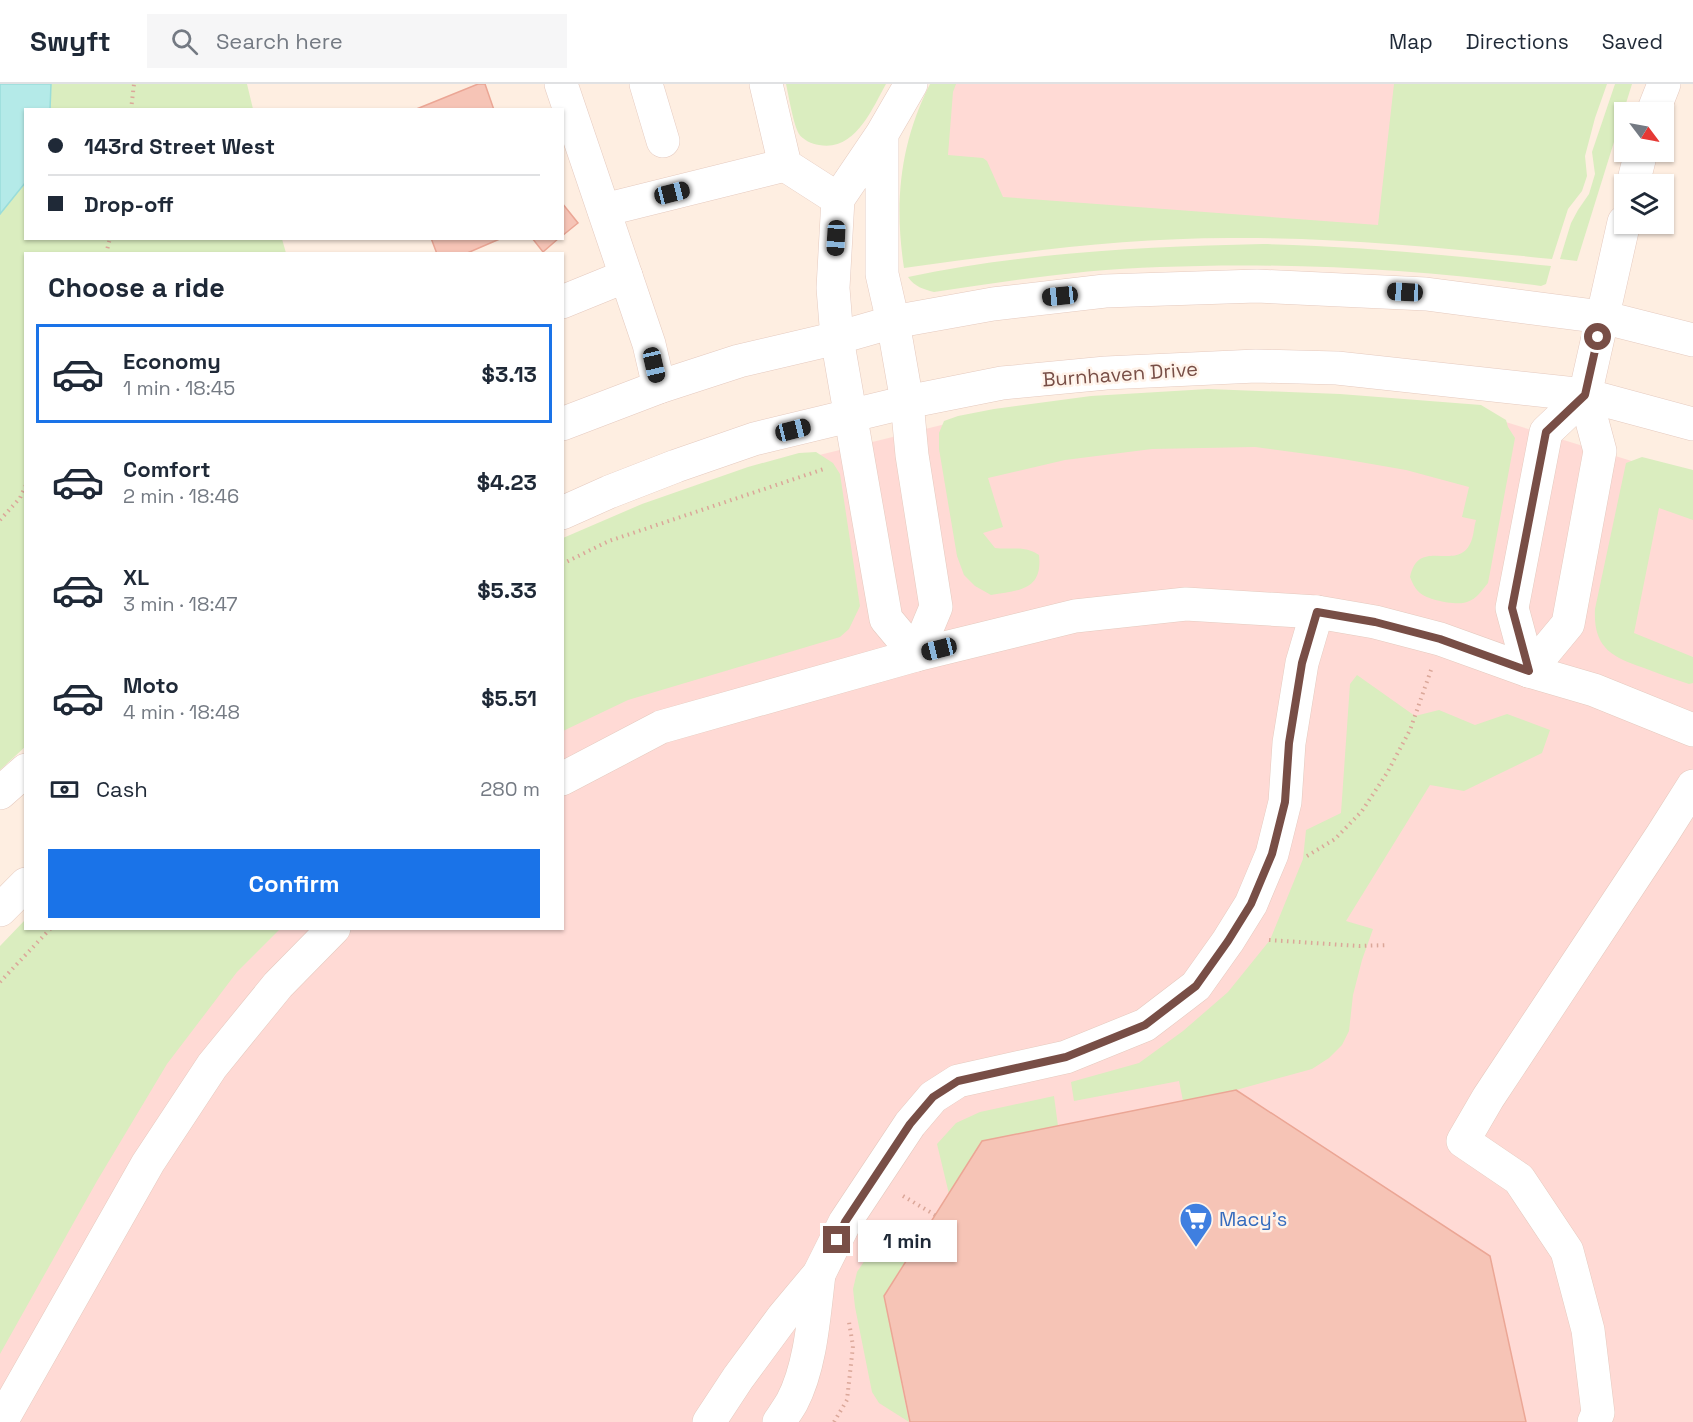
<!DOCTYPE html>
<meta charset="utf-8">
<style>
:root{--surface:#fff;--page:#f6f6f7;--text:#1f2937;--muted:#747a83;--line:#e0e1e3;--accent:#1a73e8}
body{margin:0;font-family:"Space Grotesk",sans-serif;background:var(--page);color:var(--text);height:100vh;display:flex;flex-direction:column;font-size:22px;white-space:nowrap}
*{box-sizing:border-box;margin:0}
p{font-size:20px;color:var(--muted)}
.icon{flex:none;width:33px;height:33px;fill:none;stroke:currentColor;stroke-width:2;stroke-linecap:round;stroke-linejoin:round}
.map{position:relative;flex:1;overflow:hidden}
.side{position:absolute;left:24px;top:168px;width:540px;height:678px;display:flex;flex-direction:column;background:var(--surface);border-radius:0px;box-shadow:0 2px 4px #0004}
.side>*{flex:none}
.guide{position:absolute;left:24px;top:24px;width:540px;height:132px;border-radius:0px;box-shadow:0 2px 4px #0004;display:grid;align-content:center;height:132px;padding:0 24px;background:var(--surface)}
.needle{width:39px;rotate:122deg}
.fabs{position:absolute;left:1614px;top:18px;display:grid;gap:12px}
.fabs a{display:grid;place-items:center;width:60px;height:60px;border-radius:0px;background:var(--surface);box-shadow:0 2px 4px #0004;font-size:30px}
.end{position:absolute;width:27px;height:27px;margin:-14px;border:8px solid #784e46;background:#fff;box-shadow:0 0 0 3px #fff}
.from{border-radius:50%}
.bubble{position:absolute;height:42px;border-radius:0px;background:var(--surface);box-shadow:0 2px 4px #0004;font-size:20px;font-weight:700;line-height:42px;text-align:center}
.car{position:absolute;width:18px;height:36px;margin:-18px -9px;border-radius:8px;box-shadow:0 0 4px 2px #0007;background:linear-gradient(#222 24%,#8ab4d8 0 40%,#222 0 76%,#8ab4d8 0 86%,#222 0)}
.guide b{display:flex;align-items:center;gap:21px;height:57px;font-size:22px}
.guide b+b{border-top:2px solid var(--line)}
.guide i{width:15px;height:15px;background:var(--text)}
ul{padding:0;list-style:none}
li{display:flex;align-items:center;gap:18px;height:99px;margin:0 12px 9px;padding:0 12px;border:3px solid transparent;border-radius:0px}
li div{flex:1}
li b{display:block;font-size:22px}
li em{font-style:normal;font-weight:700}
li.selected{border-color:var(--accent)}
li>.icon{width:54px;height:54px;stroke-width:1.5}
h2{padding:0 24px;font-size:27px;line-height:72px}
.pay{display:flex;align-items:center;gap:15px;height:66px;padding:0 24px;font-size:22px}
.pay p{margin-inline-start:auto}
.primary-button{display:flex;gap:12px;margin-top:auto;padding:12px 24px}
.primary-button a{flex:1;height:69px;border-radius:0px;background:var(--accent);color:#fff;font-size:24px;font-weight:700;line-height:69px;text-align:center}
header{display:flex;align-items:center;gap:36px;box-sizing:border-box;height:84px;padding:0 30px;background:var(--surface);border-bottom:2px solid var(--line)}
header strong{font-size:28px}
nav{display:flex;gap:33px;margin-inline-start:auto;font-size:21px}
.search{width:420px;height:54px;background:var(--page);display:flex;align-items:center;gap:15px;box-sizing:border-box;padding:0 21px;border-radius:0px;color:var(--muted);font-size:22px}
.map>svg:first-child{display:block}
.commercial{fill:#ffdad5}
.green{fill:#daedbf}
.water{fill:#b4eae8;stroke:#99ddda;stroke-width:1.5}
.building{fill:#f6c4b6;stroke:#eba695;stroke-width:1.5}
.lines{fill:none;stroke-linecap:round;stroke-linejoin:round}
.minor-casing{stroke:#e5cabf;stroke-width:34}
.path{stroke:#dba799;stroke-width:4;stroke-dasharray:1.5 4.5;stroke-linecap:butt}
.minor{stroke:#fff;stroke-width:33}
.route{stroke:#784e46;stroke-width:8}
.labels{text-anchor:middle;dominant-baseline:central;stroke-width:5;stroke-linejoin:round;paint-order:stroke}
.street-label{font-size:20px;fill:#784e46;stroke:#fff3ea}
.shop-label{font-size:20px;fill:#366cbe;stroke:#fff3ea;text-anchor:start}
</style>
<header>
<strong>Swyft</strong>
<div class="search"><svg class="icon" aria-label="search" viewBox="0 0 24 24"><circle cx="10" cy="10" r="6"/><path d="M15 15l6 6"/></svg>Search here</div>
<nav><a>Map</a><a>Directions</a><a>Saved</a></nav>
</header>
<div class="map">
<svg width="1693" height="1338" viewBox="0 0 1693 1338">
<rect width="100%" height="100%" fill="#feeee1"/>
<g class="commercial">
<path d="M952,0H1586L1537,157L937,113Z"/>
<path d="M1483,331L1693,396V1338H0V876L27,845L562,844L563,462L799,376L966,335Z"/>
</g>
<g class="green">
<path d="M0,0H247L253,25L26,26V154L282,155L286,169L26,170V662L0,686Z"/>
<path d="M786,0H886C872,25 855,68 819,61C812,60 803,56 799,50C793,39 789,13 786,0Z"/>
<path d="M930,0H956L953,8L948,71L983,74L987,77L1003,113L1378,141L1394,0H1607L1595,34L1585,72L1587,92L1582,107L1568,125L1552,175C1444,164 1338,153 1230,154C1120,154 1013,169 904,184C894,119 900,59 930,0Z"/>
<path d="M1615,0H1632L1577,177L1560,175L1571,139L1578,126L1589,110L1595,90L1592,68Z"/>
<path d="M1263,160C1360,162 1455,172 1551,182L1546,200L1541,202C1415,185 1288,178 1160,183C1084,185 1009,197 934,208C923,205 915,203 908,193C1025,168 1144,163 1263,160Z"/>
<path d="M1208,305L1340,310L1481,321L1506,336L1508,343L1515,354L1488,499C1482,506 1477,515 1467,518C1457,522 1428,516 1420,509C1415,505 1412,498 1410,493C1419,450 1460,492 1472,455C1474,449 1474,442 1476,436L1462,433L1469,403L1406,386L1337,374L1255,363L1152,365L1065,376L988,394L1003,443L983,449L995,464C1011,466 1025,461 1039,471C1043,507 1018,506 991,511L975,502L964,491L957,472L939,365V349L944,337L958,332L994,325L1091,312Z"/>
<path d="M816,368L833,379L840,390L860,522L849,545L840,553L628,616L563,647V454L642,420L748,383L799,369Z"/>
<path d="M1642,373L1693,386V436L1659,424L1634,549L1693,573V599L1689,600C1674,595 1659,590 1644,584C1611,573 1593,563 1595,525L1626,379Z"/>
<path d="M1357,591L1415,632L1439,626L1475,641L1507,630L1550,646L1542,669L1464,707L1430,701L1346,837L1373,845L1362,876L1353,911L1349,947L1342,961L1329,974L1312,985L1236,1006L1183,1017L1179,997L1074,1017L1071,998L1139,979L1183,947L1228,908L1270,856L1303,775L1306,746L1341,729L1350,600Z"/>
<path d="M25,836L26,844L280,845L237,888L167,980L97,1097L0,1270V862Z"/>
<path d="M1054,1012L1058,1042L982,1057L949,1110L937,1060L956,1039L980,1028Z"/>
<path d="M919,1155L884,1212L909,1338L879,1319L872,1308L855,1223L853,1205L857,1188L873,1164Z"/>
</g>
<path class="water" d="M0,0H51L50,25L26,26L25,99L0,130Z"/>
<g class="building">
<path d="M478,0H485L494,26H414Z"/>
<path d="M562,119L578,139L562,152Z"/>
<path d="M431,154H502L465,170H437Z"/>
<path d="M532,154H559L543,168Z"/>
<path d="M1236,1006L1490,1172L1526,1338H910L884,1212L982,1057Z"/>
</g>
<g class="lines">
<g class="minor-casing">
<g id="minor">
<path d="M561,0L649,260L659,303"/>
<path d="M646,0L663,57"/>
<path d="M766,0L785,81L838,115"/>
<path d="M1653,28L1664,0"/>
<path d="M882,50V190L893,238L907,318L912,371L936,523L916,571L886,535L837,254L833,204L838,115L882,50L911,0"/>
<path d="M1633,100L1641,68"/>
<path d="M604,126L785,81"/>
<path d="M562,218L626,192"/>
<path d="M562,340L659,303L739,277L837,254L893,238L993,220L1105,207L1257,202L1426,210L1602,233L1693,256"/>
<path d="M562,429L609,408L676,382L754,355L907,318L1002,299L1106,289L1256,282L1337,284L1585,311L1693,340"/>
<path d="M1529,587L1568,540L1600,367L1585,311L1624,138"/>
<path d="M1529,587L1512,524L1546,348L1585,311"/>
<path d="M562,695L661,643L916,571L1075,532L1186,520L1317,528L1375,538L1440,555L1529,587L1594,606L1693,646"/>
<path d="M0,709L26,686"/>
<path d="M0,826L26,800"/>
<path d="M1,1338L148,1079L212,982L278,901L334,844"/>
<path d="M709,1338L738,1294L783,1233L819,1190L845,1138L910,1040L933,1013L958,997L1066,973L1145,941L1196,902L1228,857L1251,820L1272,770L1285,718L1289,659L1302,579L1317,528"/>
<path d="M779,1338C783,1332 788,1325 792,1318C811,1282 814,1231 819,1190"/>
<path d="M1594,1338L1598,1329L1588,1246L1567,1167L1519,1095L1463,1057L1488,1014L1662,751L1693,702"/>
</g>
</g>
<g class="path">
<path d="M131,26L134,0"/>
<path d="M106,170L110,154"/>
<path d="M0,436L20,414L26,401"/>
<path d="M562,480L609,457L824,385"/>
<path d="M1307,772L1335,755L1362,727L1387,689L1410,646L1431,586"/>
<path d="M1269,856L1359,862L1388,861"/>
<path d="M0,898L51,844"/>
<path d="M903,1112L935,1131"/>
<path d="M834,1338L847,1316L853,1262L849,1238"/>
</g>
<use href="#minor" class="minor"/>
</g>
<g class="lines">
<path class="route" d="M837,1156L845,1138L910,1040L933,1013L958,997L1066,973L1145,941L1196,902L1228,857L1251,820L1272,770L1285,718L1289,659L1302,579L1317,528L1375,538L1440,555L1529,587L1512,524L1546,348L1585,311L1598,253"/>
</g>
<defs>
<g id="supermarket-pin" transform="scale(1.725)"><path d="M0 17L-7.5 6A9.5 9.5 0 1 1 7.5 6Z" fill="#3f7fe0" stroke="#fff3ea"/><path d="M-6-5.5h2.5l.6 2H6L4.5 2H-2.5L-4.4-4H-6ZM-1.5 3.2a1.3 1.3 0 1 0 .1 0ZM3 3.2a1.3 1.3 0 1 0 .1 0Z" fill="#fff"/></g>
</defs>
<g fill-rule="evenodd">
<use href="#supermarket-pin" x="1196" y="1135"/>
</g>
<g class="labels">
<g class="street-label">
<text transform="translate(1120 290) rotate(-4)">Burnhaven Drive</text>
</g>
<g class="shop-label">
<text x="1219" y="1135">Macy's</text>
</g>
</g>
</svg>
<div class="fabs">
<a><svg class="needle" viewBox="-14 -14 28 28"><path d="M0-13l5 13h-10z" fill="#e53935"/><path d="M0 13l5-13h-10z" fill="#747a83"/></svg></a>
<a><svg class="icon" aria-label="layers" viewBox="0 0 24 24"><path d="M12 4l9 5-9 5-9-5zM3 14l9 5 9-5"/></svg></a>
</div>
<i class="end from" style="left:1598px;top:253px"></i>
<i class="end" style="left:837px;top:1156px"></i>
<div class="bubble" style="left:858px;top:1136px;width:99px">1 min</div>
<i class="car" style="left:672px;top:109px;rotate:76deg"></i>
<i class="car" style="left:836px;top:154px;rotate:183deg"></i>
<i class="car" style="left:1405px;top:208px;rotate:273deg"></i>
<i class="car" style="left:1060px;top:212px;rotate:264deg"></i>
<i class="car" style="left:654px;top:281px;rotate:167deg"></i>
<i class="car" style="left:793px;top:346px;rotate:76deg"></i>
<i class="car" style="left:939px;top:565px;rotate:256deg"></i>
<div class="guide">
<b><i class="from"></i>143rd Street West</b>
<b><i></i>Drop-off</b>
</div>
<section class="side">
<h2>Choose a ride</h2>
<ul>
<li class="selected"><svg class="icon" aria-label="car" viewBox="0 0 24 24"><path d="M5 17H2v-5l4-1 3-4h7l3 4 3 1v5h-3M9 17h6M6 11h13"/><circle cx="7" cy="17" r="2"/><circle cx="17" cy="17" r="2"/></svg><div><b>Economy</b><p>1 min · 18:45</p></div><em>$3.13</em></li>
<li><svg class="icon" aria-label="car" viewBox="0 0 24 24"><path d="M5 17H2v-5l4-1 3-4h7l3 4 3 1v5h-3M9 17h6M6 11h13"/><circle cx="7" cy="17" r="2"/><circle cx="17" cy="17" r="2"/></svg><div><b>Comfort</b><p>2 min · 18:46</p></div><em>$4.23</em></li>
<li><svg class="icon" aria-label="car" viewBox="0 0 24 24"><path d="M5 17H2v-5l4-1 3-4h7l3 4 3 1v5h-3M9 17h6M6 11h13"/><circle cx="7" cy="17" r="2"/><circle cx="17" cy="17" r="2"/></svg><div><b>XL</b><p>3 min · 18:47</p></div><em>$5.33</em></li>
<li><svg class="icon" aria-label="car" viewBox="0 0 24 24"><path d="M5 17H2v-5l4-1 3-4h7l3 4 3 1v5h-3M9 17h6M6 11h13"/><circle cx="7" cy="17" r="2"/><circle cx="17" cy="17" r="2"/></svg><div><b>Moto</b><p>4 min · 18:48</p></div><em>$5.51</em></li>
</ul>
<div class="pay"><svg class="icon" aria-label="cash" viewBox="0 0 24 24"><path d="M3 7h18v10H3z"/><circle cx="12" cy="12" r="2"/></svg>Cash<p>280 m</p></div>
<div class="primary-button"><a>Confirm</a></div>
</section>
</div>
